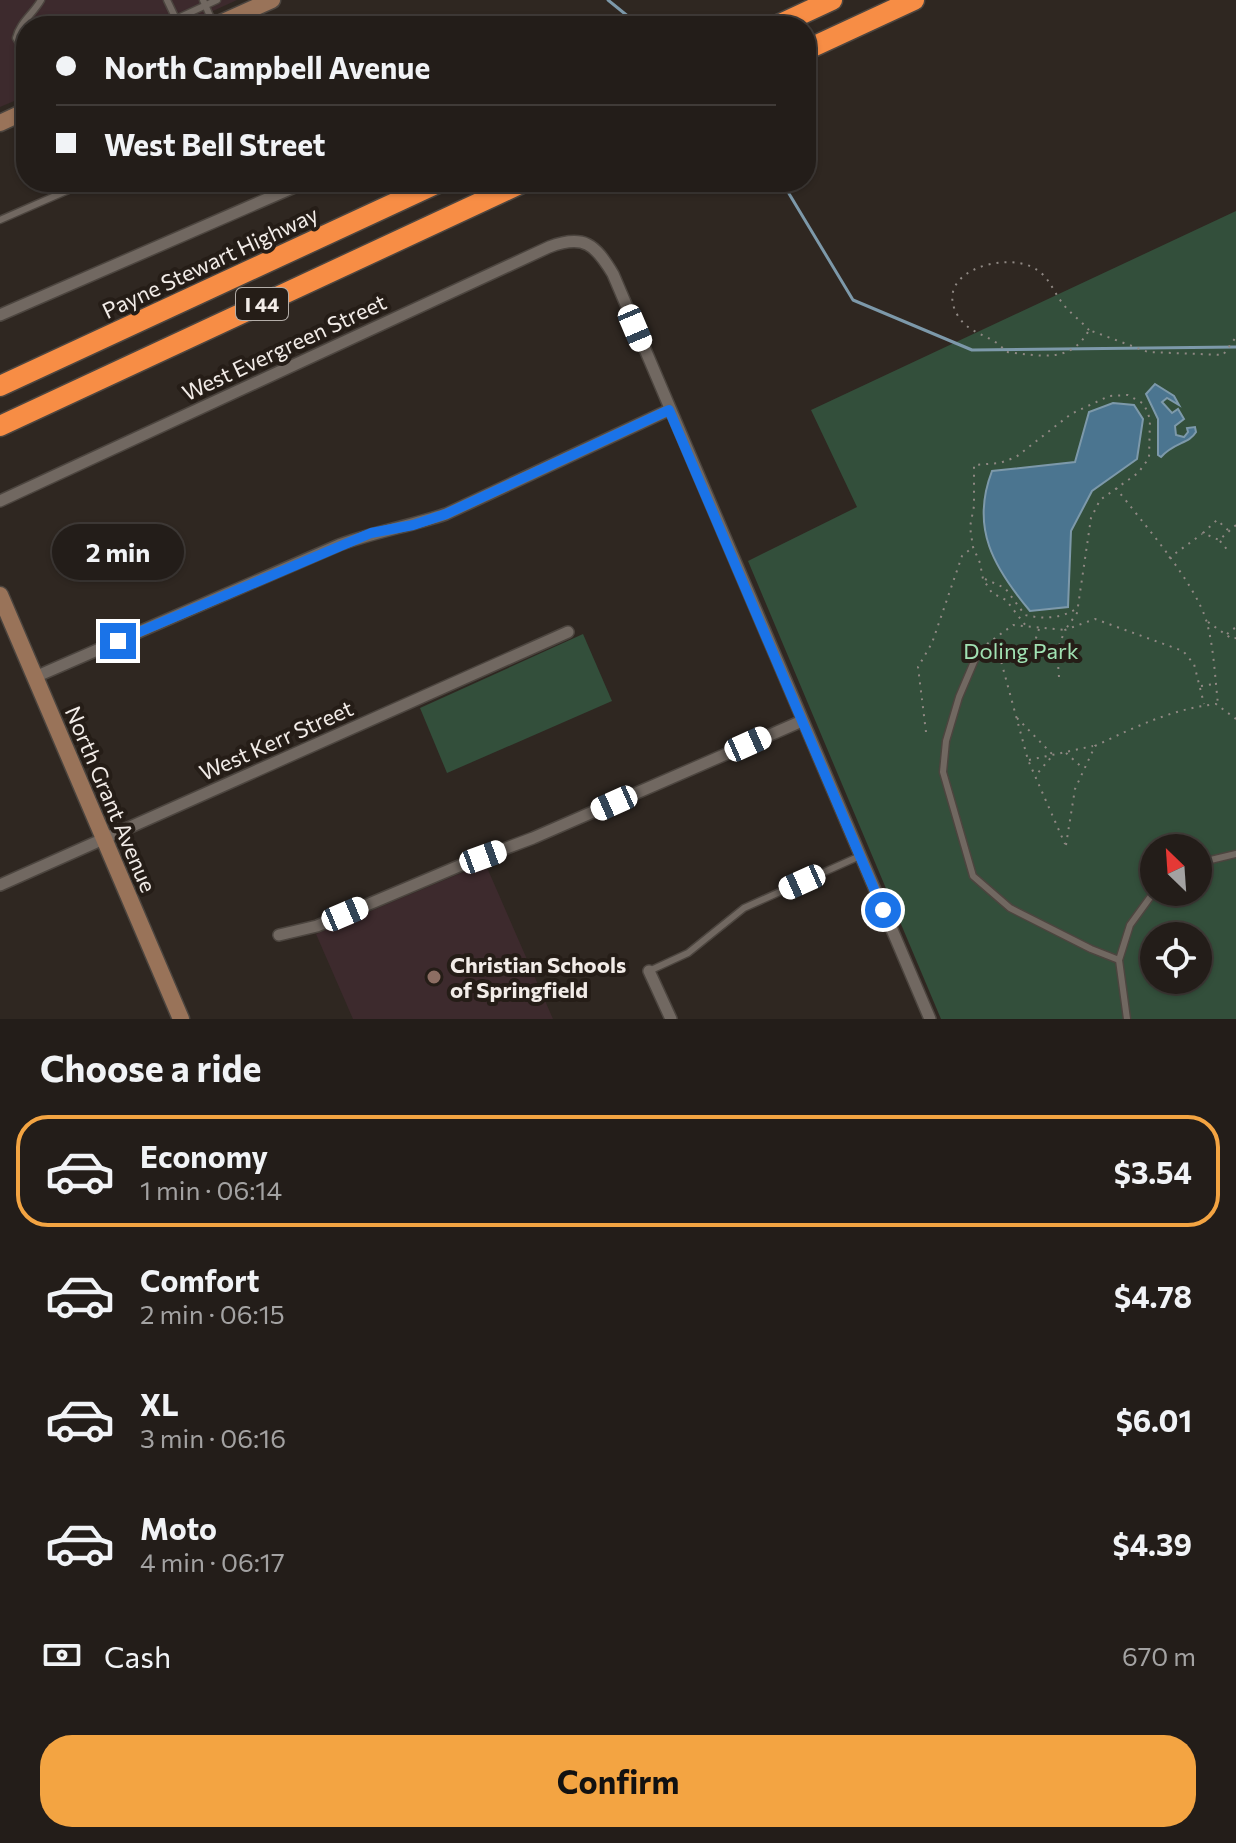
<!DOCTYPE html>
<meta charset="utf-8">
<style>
:root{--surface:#231d19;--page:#2b2622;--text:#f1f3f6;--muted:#a3a2a2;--line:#403b38;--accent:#f3a442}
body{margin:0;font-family:Commissioner,sans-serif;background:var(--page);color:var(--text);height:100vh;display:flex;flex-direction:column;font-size:30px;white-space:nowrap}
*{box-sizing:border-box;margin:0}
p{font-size:26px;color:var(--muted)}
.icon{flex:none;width:44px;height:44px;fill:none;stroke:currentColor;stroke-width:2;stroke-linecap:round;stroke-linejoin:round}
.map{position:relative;height:1019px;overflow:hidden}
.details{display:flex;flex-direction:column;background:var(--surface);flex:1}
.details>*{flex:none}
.banner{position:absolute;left:16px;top:16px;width:800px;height:176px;border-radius:32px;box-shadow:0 2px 6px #0004,0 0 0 2px var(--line);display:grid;align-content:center;height:176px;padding:0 40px;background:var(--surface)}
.needle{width:52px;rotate:335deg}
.tools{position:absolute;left:1140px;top:834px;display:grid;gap:16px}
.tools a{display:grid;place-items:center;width:72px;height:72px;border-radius:50%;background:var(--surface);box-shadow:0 2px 6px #0004,0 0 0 2px var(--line);font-size:40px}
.end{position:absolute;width:36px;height:36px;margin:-18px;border:10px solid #1a73e8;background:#fff;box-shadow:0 0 0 4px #fff}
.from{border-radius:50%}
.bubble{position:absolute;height:56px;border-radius:28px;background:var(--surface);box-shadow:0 2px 6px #0004,0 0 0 2px var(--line);font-size:26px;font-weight:700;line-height:56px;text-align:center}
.car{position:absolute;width:24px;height:48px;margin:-24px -12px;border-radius:10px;box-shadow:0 0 6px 2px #0007;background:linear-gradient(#fff 24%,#345 0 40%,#fff 0 76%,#345 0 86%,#fff 0)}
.banner b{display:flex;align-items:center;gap:28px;height:76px;font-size:30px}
.banner b+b{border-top:2px solid var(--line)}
.banner i{width:20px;height:20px;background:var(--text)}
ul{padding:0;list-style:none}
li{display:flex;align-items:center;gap:24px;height:112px;margin:0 16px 12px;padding:0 24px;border:4px solid transparent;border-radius:32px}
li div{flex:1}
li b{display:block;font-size:30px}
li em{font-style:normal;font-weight:700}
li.current{border-color:var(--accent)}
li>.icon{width:72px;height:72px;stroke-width:1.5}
h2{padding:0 40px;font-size:36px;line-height:96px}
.pay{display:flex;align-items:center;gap:20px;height:88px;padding:0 40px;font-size:30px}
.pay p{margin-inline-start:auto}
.button{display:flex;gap:16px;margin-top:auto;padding:16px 40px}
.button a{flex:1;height:92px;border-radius:32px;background:var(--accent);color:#111;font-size:32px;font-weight:700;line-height:92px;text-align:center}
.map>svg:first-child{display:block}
.education{fill:#3d2a2d}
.green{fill:#334f3b;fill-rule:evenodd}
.water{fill:#4b7590;stroke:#7d99aa;stroke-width:2}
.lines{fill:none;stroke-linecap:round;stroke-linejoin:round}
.stream{stroke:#7d99aa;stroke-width:3}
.lane-casing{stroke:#4c453f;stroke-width:9}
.street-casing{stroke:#4c453f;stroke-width:14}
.secondary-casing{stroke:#4c453f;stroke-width:19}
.highway-casing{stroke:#4c453f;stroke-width:23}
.path{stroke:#8f8883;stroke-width:2;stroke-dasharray:2 6;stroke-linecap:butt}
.lane{stroke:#716861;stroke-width:6}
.street{stroke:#716861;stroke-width:11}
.secondary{stroke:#997359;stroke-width:16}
.highway{stroke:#f78d45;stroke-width:20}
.route{stroke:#1a73e8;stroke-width:10}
.education-dot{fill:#8d6e63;stroke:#251d17;stroke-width:3}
.labels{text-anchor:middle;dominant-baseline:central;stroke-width:8;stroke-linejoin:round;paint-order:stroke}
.shield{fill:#251d17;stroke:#b4aea9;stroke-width:2}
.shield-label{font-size:20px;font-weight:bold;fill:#f2ece8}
.street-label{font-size:22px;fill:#f2ece8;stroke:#251d17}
.park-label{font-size:22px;fill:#a1e2b3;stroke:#251d17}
.poi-label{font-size:22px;font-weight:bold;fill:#f2ece8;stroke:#251d17;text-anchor:start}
</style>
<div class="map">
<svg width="1236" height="1019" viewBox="0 0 1236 1019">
<rect width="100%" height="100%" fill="#2f2721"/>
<g class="education">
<path d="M0,0H237L180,26H26V96L0,107Z"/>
<path d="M485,863L553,1019H353L316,934Z"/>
</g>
<g class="green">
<path d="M1236,211V1019H941L748,561L857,507L811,410ZM1154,848H1198V892H1154ZM1154,936H1198V980H1154Z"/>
<path d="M583,634L612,701L447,773L420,708Z"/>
</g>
<g class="water">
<path d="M1155,384L1174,396L1179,405L1167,398L1162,402L1172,413L1178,409L1184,419L1175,426L1176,435L1184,437L1188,432L1187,428L1195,427L1196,432C1189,444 1174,442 1161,457L1158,455V419L1146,394Z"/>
<path d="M1113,403L1134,405L1143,419L1137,459L1092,491L1071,531L1068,607L1030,611C994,568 970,528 992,471L1075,462L1089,412Z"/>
</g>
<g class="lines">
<g class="stream">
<path d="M608,0L640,26"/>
<path d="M782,182L853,300L972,350L1236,347"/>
</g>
<g class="lane-casing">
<g id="lane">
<path d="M167,0L176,19L217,0"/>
<path d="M203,0L213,23"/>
<path d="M26,49L22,48L16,38C20,22 33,14 41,0"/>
<path d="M0,220L87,182"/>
<path d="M979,650L959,697L946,741L943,772L973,876L1010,908L1091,949L1119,960"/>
<path d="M1198,863L1236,854"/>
<path d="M649,971L688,953L744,908L860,856"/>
<path d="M1127,1019L1119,960L1130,925L1154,892"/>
</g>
</g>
<g class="street-casing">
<g id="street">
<path d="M0,315L306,182"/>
<path d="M0,501L549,247C584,234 595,244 613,274L930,1019"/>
<path d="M35,677L339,545C374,532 410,526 446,514L669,410"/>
<path d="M0,885L568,632"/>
<path d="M279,935L317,926L459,866L533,838L802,721"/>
<path d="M649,971L671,1019"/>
</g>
</g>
<g class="secondary-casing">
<g id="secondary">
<path d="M214,26L272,0"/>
<path d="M0,123L26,111"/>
<path d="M0,595L181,1019"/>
</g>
</g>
<g class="highway-casing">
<g id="highway">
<path d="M776,26L832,0"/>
<path d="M806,50L914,0"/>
<path d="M0,386L440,182"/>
<path d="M0,426L524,182"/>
</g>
</g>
<g class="path">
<path d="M1089,330C1081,321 1070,313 1063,304C1052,290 1049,275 1032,267C1001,252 932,273 958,316C970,336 993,334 1006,352C1039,355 1070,365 1089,330L1148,352L1223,355L1236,337"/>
<path d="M1116,488C1142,522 1196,583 1207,623C1214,649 1215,678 1218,704"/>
<path d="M1228,530L1217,520L1203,533L1219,540L1236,525"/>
<path d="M1220,541L1229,552"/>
<path d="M1169,558L1202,534"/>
<path d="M985,579L1005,588L1025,615C1042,619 1060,619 1076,609"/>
<path d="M1208,622L1232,639L1236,638"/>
<path d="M1039,629L1035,641L1047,651H1055"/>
<path d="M1227,634L1236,627"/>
<path d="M995,639L1028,760L1065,844"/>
<path d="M987,644L1013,625L1065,630L1077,613L1091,518L1100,500L1138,473L1149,458L1150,419L1144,404L1128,395L1109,396L1071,414L1016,457L1000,463L974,465V506L970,527L973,547L980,563L983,579L992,593L1006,600L1026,626"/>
<path d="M1059,677L1057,651L1065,630L1095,619L1183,651L1194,664L1204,704"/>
<path d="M1201,686L1214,684"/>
<path d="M1017,718L1053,755L1036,775"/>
<path d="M926,732L918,667L932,643L962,556L972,548"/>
<path d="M1066,753L1084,769"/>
<path d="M1029,760L1093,746"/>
<path d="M1066,845L1075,789L1095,746C1135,727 1172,709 1216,704L1236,719"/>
</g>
<use href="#lane" class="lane"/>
<use href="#street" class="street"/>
<use href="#secondary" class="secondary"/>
<use href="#highway" class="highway"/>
</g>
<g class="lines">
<path class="route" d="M118,641L371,533L413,525L446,514L669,410L883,910"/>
</g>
<circle class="education-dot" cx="434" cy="977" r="8"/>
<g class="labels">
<rect class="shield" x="236" y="288" width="52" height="32" rx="6"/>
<g class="shield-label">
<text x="262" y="304">I 44</text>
</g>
<g class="street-label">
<text transform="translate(210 262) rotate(-25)">Payne Stewart Highway</text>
<text transform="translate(284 347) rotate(-25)">West Evergreen Street</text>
<text transform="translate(276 740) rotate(-24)">West Kerr Street</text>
<text transform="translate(111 799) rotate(67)">North Grant Avenue</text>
</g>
<g class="park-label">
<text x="1021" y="650">Doling Park</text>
</g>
<g class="poi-label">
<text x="450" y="964">Christian Schools<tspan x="450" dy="25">of Springfield</tspan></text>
</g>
</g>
</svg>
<div class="tools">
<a><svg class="needle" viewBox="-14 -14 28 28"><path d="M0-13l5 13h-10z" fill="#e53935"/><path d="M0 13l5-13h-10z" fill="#a3a2a2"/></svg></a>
<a><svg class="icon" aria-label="locate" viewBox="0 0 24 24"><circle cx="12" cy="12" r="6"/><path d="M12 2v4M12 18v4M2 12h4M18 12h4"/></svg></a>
</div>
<i class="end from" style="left:883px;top:910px"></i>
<i class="end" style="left:118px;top:641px"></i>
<div class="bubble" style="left:52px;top:524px;width:132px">2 min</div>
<i class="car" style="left:635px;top:328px;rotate:157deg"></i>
<i class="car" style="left:748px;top:744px;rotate:66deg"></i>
<i class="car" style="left:614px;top:803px;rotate:246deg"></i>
<i class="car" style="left:483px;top:857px;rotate:70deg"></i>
<i class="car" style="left:802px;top:882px;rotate:246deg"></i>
<i class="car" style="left:345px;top:914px;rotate:67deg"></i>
<div class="banner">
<b><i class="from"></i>North Campbell Avenue</b>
<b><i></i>West Bell Street</b>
</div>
</div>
<section class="details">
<h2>Choose a ride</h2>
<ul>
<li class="current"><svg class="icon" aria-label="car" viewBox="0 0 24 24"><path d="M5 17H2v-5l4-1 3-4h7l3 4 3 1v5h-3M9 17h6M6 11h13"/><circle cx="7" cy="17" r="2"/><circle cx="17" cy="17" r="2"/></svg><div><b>Economy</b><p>1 min · 06:14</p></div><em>$3.54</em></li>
<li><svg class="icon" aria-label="car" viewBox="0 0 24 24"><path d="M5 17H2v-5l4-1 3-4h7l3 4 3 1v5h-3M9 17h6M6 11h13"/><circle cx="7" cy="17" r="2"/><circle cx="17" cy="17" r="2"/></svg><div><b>Comfort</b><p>2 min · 06:15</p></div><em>$4.78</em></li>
<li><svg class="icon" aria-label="car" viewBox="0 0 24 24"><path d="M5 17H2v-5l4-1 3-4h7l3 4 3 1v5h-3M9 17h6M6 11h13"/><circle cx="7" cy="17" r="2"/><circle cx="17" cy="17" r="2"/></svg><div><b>XL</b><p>3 min · 06:16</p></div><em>$6.01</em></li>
<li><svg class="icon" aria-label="car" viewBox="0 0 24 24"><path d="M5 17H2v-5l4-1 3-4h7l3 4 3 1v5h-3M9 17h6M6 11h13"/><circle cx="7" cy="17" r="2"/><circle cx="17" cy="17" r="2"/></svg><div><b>Moto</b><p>4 min · 06:17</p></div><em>$4.39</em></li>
</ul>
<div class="pay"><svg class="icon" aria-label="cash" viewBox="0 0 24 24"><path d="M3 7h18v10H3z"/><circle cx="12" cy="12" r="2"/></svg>Cash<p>670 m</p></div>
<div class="button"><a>Confirm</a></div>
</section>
